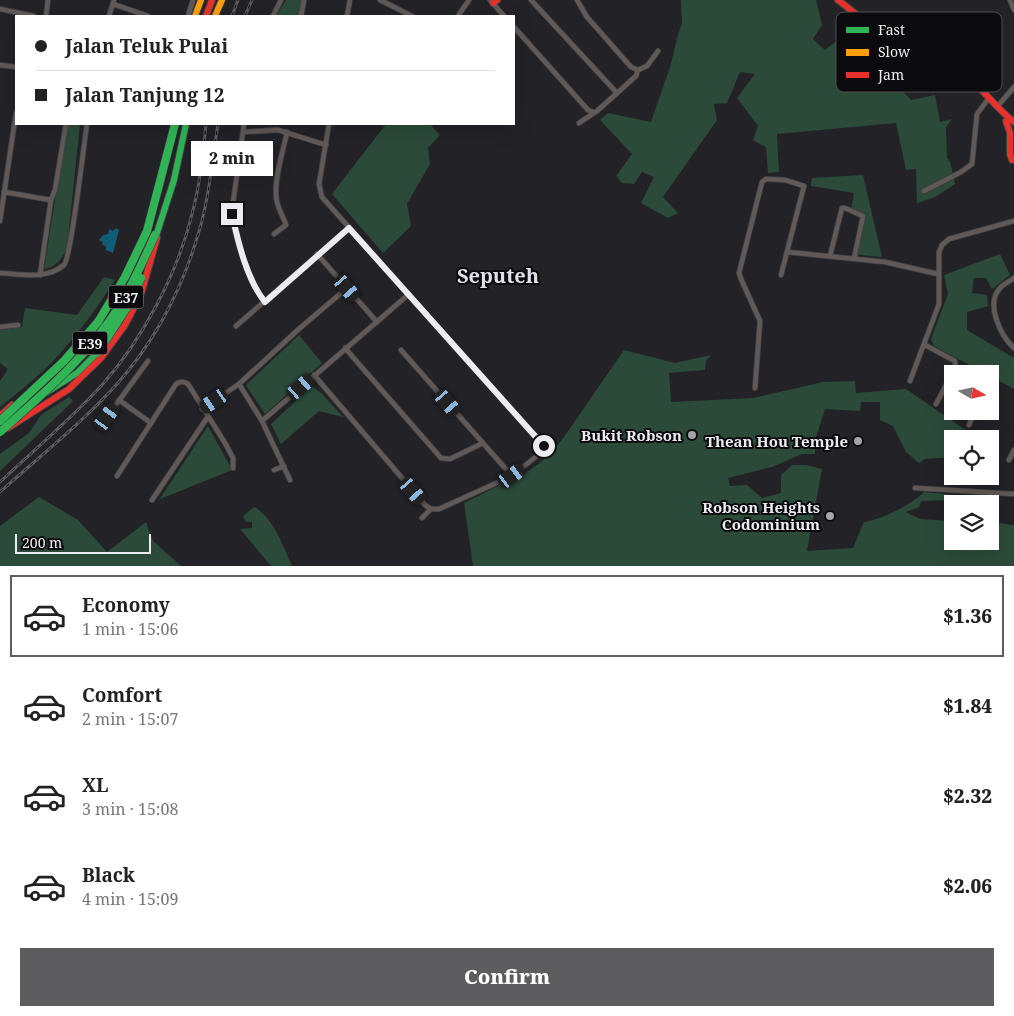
<!DOCTYPE html>
<meta charset="utf-8">
<style>
:root{--surface:#fff;--page:#f2f2f2;--text:#222;--muted:#767676;--line:#e0e0e0;--accent:#5d5d5f}
body{margin:0;font-family:"Noto Serif",serif;background:var(--page);color:var(--text);height:100vh;display:flex;flex-direction:column;font-size:19px;white-space:nowrap}
*{box-sizing:border-box;margin:0}
p{font-size:16px;color:var(--muted)}
.icon{flex:none;width:28px;height:28px;fill:none;stroke:currentColor;stroke-width:2;stroke-linecap:round;stroke-linejoin:round}
.map{position:relative;height:566px;overflow:hidden}
.side{display:flex;flex-direction:column;background:var(--surface);flex:1}
.side>*{flex:none}
.guide{position:absolute;left:15px;top:15px;width:500px;height:110px;border-radius:0px;box-shadow:0 5px 20px #0002;display:grid;align-content:center;height:110px;padding:0 20px;background:var(--surface)}
.needle{width:32px;rotate:99deg}
.buttons{position:absolute;left:944px;top:365px;display:grid;gap:10px}
.buttons a{display:grid;place-items:center;width:55px;height:55px;border-radius:0px;background:var(--surface);box-shadow:0 5px 20px #0002;font-size:25px}
.scale{position:absolute;left:15px;bottom:12px;width:136px;box-sizing:border-box;padding-left:5px;border:2px solid #ebebf0;border-top:0;font-size:14px;line-height:18px;white-space:nowrap;color:#ebebf0;-webkit-text-stroke:4px #0b0b0e;paint-order:stroke}
.end{position:absolute;width:22px;height:22px;margin:-11px;border:6px solid #ebebf0;background:#111;box-shadow:0 0 0 2px #111}
.from{border-radius:50%}
.bubble{position:absolute;height:35px;border-radius:0px;background:var(--surface);box-shadow:0 5px 20px #0002;font-size:16px;font-weight:800;line-height:35px;text-align:center}
.car{position:absolute;width:15px;height:30px;margin:-15px -8px;border-radius:6px;box-shadow:0 0 4px 1px #0007;background:linear-gradient(#222 24%,#8ab4d8 0 40%,#222 0 76%,#8ab4d8 0 86%,#222 0)}
.guide b{display:flex;align-items:center;gap:18px;height:48px;font-size:19px}
.guide b+b{border-top:1px solid var(--line)}
.guide i{width:12px;height:12px;background:var(--text)}
ul{padding:9px 0 0;list-style:none}
li{display:flex;align-items:center;gap:15px;height:82px;margin:0 10px 8px;padding:0 10px;border:2px solid transparent;border-radius:0px}
li div{flex:1}
li b{display:block;font-size:19px}
li em{font-style:normal;font-weight:800}
li.on{border-color:var(--accent)}
li>.icon{width:45px;height:45px;stroke-width:1.5}
.primary-button{display:flex;gap:10px;margin-top:auto;padding:10px 20px}
.primary-button a{flex:1;height:58px;border-radius:0px;background:var(--accent);color:#fff;font-size:20px;font-weight:800;line-height:58px;text-align:center}
.map>svg:first-child{display:block}
.green{fill:#2c4a3a}
.water{fill:#135c77}
.lines{fill:none;stroke-linecap:round;stroke-linejoin:round}
.street-casing{stroke:#3f3f42;stroke-width:6}
.fast-casing{stroke:#3f3f42;stroke-width:8}
.slow-casing{stroke:#3f3f42;stroke-width:8}
.jam-casing{stroke:#3f3f42;stroke-width:8}
.street{stroke:#615957;stroke-width:4.5}
.fast{stroke:#30b455;stroke-width:6}
.slow{stroke:#ff9f0a;stroke-width:6}
.jam{stroke:#e5322d;stroke-width:6}
.rail-casing{stroke:#5e5b5d;stroke-width:3}
.rail{stroke:#0b0b0e;stroke-width:1;stroke-dasharray:4;stroke-linecap:butt}
.fast-bridge-casing{stroke:#3f3f42;stroke-width:9;stroke-linecap:butt}
.fast-bridge{stroke:#30b455;stroke-width:8}
.route{stroke:#ebebf0;stroke-width:6}
.poi-dot{fill:#a5a5aa;stroke:#0b0b0e;stroke-width:2}
.labels{text-anchor:middle;dominant-baseline:central;stroke-width:4;stroke-linejoin:round;paint-order:stroke}
.shield{fill:#0b0b0e;stroke:#a8a8ac;stroke-width:1}
.shield-label{font-size:14px;font-weight:bold;fill:#ebebf0}
.poi-label{font-size:15px;font-weight:bold;fill:#ebebf0;stroke:#0b0b0e;text-anchor:end}
.district-label{font-size:20px;font-weight:bold;fill:#dfe0ea;stroke:#0b0b0e}
.key{fill:#0b0b0e;stroke:#4e4e52;stroke-width:1}
.key-label{font-size:14px;fill:#ebebf0}
</style>
<div class="map">
<svg width="1014" height="566" viewBox="0 0 1014 566">
<rect width="100%" height="100%" fill="#222227"/>
<g class="green">
<path d="M286,0H302L300,16H276Z"/>
<path d="M681,0H816L822,25L813,39L825,50L839,39L849,22L895,42L875,61L911,100L935,95L940,122L952,119L946,127L947,158L950,162L955,184L935,197L917,203L916,169L906,170L896,123L777,134L779,172L768,173L766,147L753,140L758,126L737,98L755,74L740,72L727,103L714,104L717,120L663,197L678,213L668,218L641,203L654,177L642,172L634,184L622,183L616,176L632,154L600,120L608,113L651,122L671,64L677,38L682,23Z"/>
<path d="M67,124H80L67,248C63,258 55,268 44,269Z"/>
<path d="M386,124H430L440,135L428,148L430,164L407,204L411,226L383,253L332,194Z"/>
<path d="M863,175L882,257L851,254L857,249L864,214L851,210L854,193L811,186L812,178Z"/>
<path d="M1000,254L1010,275L992,289L986,278H974L972,293L987,295L988,306L967,312V330L1014,358V389L990,376V374H986L934,346L931,339L948,294L944,275Z"/>
<path d="M104,277L115,280C94,313 70,345 42,372C28,384 14,396 0,407V381L8,369L0,363V330L22,327L25,308L77,315Z"/>
<path d="M299,335L322,363L265,414L246,385Z"/>
<path d="M624,350L675,363L711,355L706,361L705,370L669,373L671,402L753,398L823,382L855,381L856,393L906,389L979,439H952V457L925,459L919,463L906,452L893,426L880,420V402H861L860,411L825,409L816,437L815,454H802L772,467L728,478L730,486L747,485L762,498L781,493V475L792,465H806L822,469L807,551L853,548L864,522C883,519 911,505 924,492L975,497L974,499L921,501L919,507L906,512L920,519L952,521V541H990V522L1014,525V566H473L464,503L530,470L550,455L552,446H557L564,437Z"/>
<path d="M312,386L323,395L343,417L319,411L281,444L271,424Z"/>
<path d="M69,397L73,401L0,471V454L29,433L41,415Z"/>
<path d="M208,426L232,470L160,499L163,494Z"/>
<path d="M39,497L78,520L107,552L146,522L153,541L181,566H0V526Z"/>
<path d="M254,507C273,516 284,548 292,566H271L240,529L252,528V522H246L243,516Z"/>
</g>
<path class="water" d="M116,228L119,230L113,253L106,250V246L102,245L103,242L99,240L103,235L108,234L109,229L113,231Z"/>
<g class="lines">
<g class="street-casing">
<g id="street">
<path d="M380,0L412,16"/>
<path d="M490,0L504,16"/>
<path d="M531,0L617,93"/>
<path d="M577,0L587,17L631,67L638,70"/>
<path d="M1010,0L1014,10"/>
<path d="M113,4L148,16"/>
<path d="M0,9L34,16"/>
<path d="M46,16L48,0"/>
<path d="M109,16L114,0"/>
<path d="M188,16L193,0"/>
<path d="M273,16L281,0"/>
<path d="M301,16L304,0"/>
<path d="M347,16L350,0"/>
<path d="M458,16L469,0"/>
<path d="M514,27L588,110L593,112"/>
<path d="M0,65L16,67"/>
<path d="M997,107L1014,87"/>
<path d="M579,123L597,111L636,76L638,70L647,66L658,51"/>
<path d="M244,124L233,203C230,228 249,282 265,302"/>
<path d="M243,132L278,130L326,145"/>
<path d="M924,191L961,172L972,164L977,114L989,98"/>
<path d="M4,192L51,200"/>
<path d="M0,221L16,113"/>
<path d="M274,234L286,225C283,215 276,207 276,195C275,175 283,152 287,132"/>
<path d="M787,252L885,262L938,274"/>
<path d="M317,254L377,322"/>
<path d="M830,256L842,208H845L863,216L854,259"/>
<path d="M0,273C21,274 47,280 64,265C71,258 84,143 87,124"/>
<path d="M40,275L51,200L55,190L66,124"/>
<path d="M1014,278C1010,281 1004,284 1001,287C984,303 1001,336 1014,348"/>
<path d="M236,326L349,228"/>
<path d="M0,327L18,325"/>
<path d="M925,345L955,361L956,369L953,374"/>
<path d="M345,348L441,458L450,459L483,443"/>
<path d="M401,350L512,476"/>
<path d="M314,375L425,505L431,509H439L512,476L543,451L544,447L322,197L319,184L329,124"/>
<path d="M910,381L939,304V252L942,245L949,239L1014,221"/>
<path d="M239,384L262,421L290,480"/>
<path d="M755,388L760,321L741,279L739,273L762,182L766,179L785,180L804,186L781,275"/>
<path d="M119,400L151,423"/>
<path d="M936,404L952,374"/>
<path d="M202,409L239,384L300,328L347,288"/>
<path d="M107,417L148,361"/>
<path d="M262,421L409,294"/>
<path d="M969,425L975,411"/>
<path d="M1009,460L1014,450"/>
<path d="M274,470L284,466"/>
<path d="M117,476L176,384C181,381 184,381 188,384L225,443L233,458V468"/>
<path d="M915,488L1014,494"/>
<path d="M152,500L207,418"/>
<path d="M422,518L431,509"/>
</g>
</g>
<g class="fast-casing">
<g id="fast">
<path d="M154,242L174,180L186,124"/>
<path d="M47,392L77,373L98,352"/>
</g>
</g>
<g class="slow-casing">
<g id="slow">
<path d="M195,16L201,0"/>
<path d="M215,16L222,0"/>
</g>
</g>
<g class="jam-casing">
<g id="jam">
<path d="M838,0L865,21L964,73C982,88 995,107 1014,122"/>
<path d="M493,3L497,0"/>
<path d="M206,16L212,0"/>
<path d="M1006,121L1010,133V154L1012,160"/>
<path d="M0,416L12,405"/>
<path d="M8,428L69,389L101,358L125,325L141,294L157,238"/>
</g>
</g>
<use href="#street" class="street"/>
<use href="#fast" class="fast"/>
<use href="#slow" class="slow"/>
<use href="#jam" class="jam"/>
<g class="rail-casing">
<g id="rail">
<path d="M232,16L238,0"/>
<path d="M245,16L252,0"/>
<path d="M0,482C34,450 71,419 102,385C142,340 178,273 192,214C200,185 203,154 206,124"/>
<path d="M0,492C39,457 82,423 117,384C156,340 184,285 200,228C210,194 212,159 218,124"/>
</g>
</g>
<use href="#rail" class="rail"/>
<g class="fast-bridge-casing">
<g id="fast-bridge">
<path d="M98,352L127,307L141,278"/>
<path d="M0,421L64,361L98,322L125,277L147,231L175,124"/>
<path d="M0,432C43,394 88,356 119,307C133,284 144,259 155,235"/>
</g>
</g>
<use href="#fast-bridge" class="fast-bridge"/>
</g>
<g class="lines">
<path class="route" d="M232,214C238,242 247,280 265,302L349,228L544,446"/>
</g>
<g class="poi-dot">
<circle cx="692" cy="435" r="5"/>
<circle cx="858" cy="441" r="5"/>
<circle cx="830" cy="516" r="5"/>
</g>
<g class="labels">
<g class="shield">
<rect x="108.5" y="285.5" width="35" height="23" rx="4"/>
<rect x="72.5" y="331.5" width="35" height="23" rx="4"/>
</g>
<g class="shield-label">
<text x="126" y="297">E37</text>
<text x="90" y="343">E39</text>
</g>
<g class="poi-label">
<text x="682" y="435">Bukit Robson</text>
<text x="848" y="441">Thean Hou Temple</text>
<text x="820" y="507">Robson Heights<tspan x="820" dy="17">Codominium</tspan></text>
</g>
<g class="district-label">
<text x="498" y="275">Seputeh</text>
</g>
</g>
<rect x="836" y="12" width="166" height="80" rx="8" class="key"/>
<rect x="846" y="27" width="23" height="6" fill="#30b455"/>
<rect x="846" y="49" width="23" height="7" fill="#ff9f0a"/>
<rect x="846" y="72" width="23" height="6" fill="#e5322d"/>
<g class="key-label">
<text x="878" y="35">Fast</text>
<text x="878" y="57">Slow</text>
<text x="878" y="80">Jam</text>
</g>
</svg>
<div class="buttons">
<a><svg class="needle" viewBox="-14 -14 28 28"><path d="M0-13l5 13h-10z" fill="#e53935"/><path d="M0 13l5-13h-10z" fill="#767676"/></svg></a>
<a><svg class="icon" aria-label="locate" viewBox="0 0 24 24"><circle cx="12" cy="12" r="6"/><path d="M12 2v4M12 18v4M2 12h4M18 12h4"/></svg></a>
<a><svg class="icon" aria-label="layers" viewBox="0 0 24 24"><path d="M12 4l9 5-9 5-9-5zM3 14l9 5 9-5"/></svg></a>
</div>
<div class="scale">200 m</div>
<i class="end from" style="left:544px;top:446px"></i>
<i class="end" style="left:232px;top:214px"></i>
<div class="bubble" style="left:191px;top:141px;width:82px">2 min</div>
<i class="car" style="left:347px;top:288px;rotate:139deg"></i>
<i class="car" style="left:301px;top:387px;rotate:49deg"></i>
<i class="car" style="left:214px;top:401px;rotate:236deg"></i>
<i class="car" style="left:448px;top:403px;rotate:139deg"></i>
<i class="car" style="left:107px;top:417px;rotate:36deg"></i>
<i class="car" style="left:512px;top:476px;rotate:54deg"></i>
<i class="car" style="left:413px;top:491px;rotate:139deg"></i>
<div class="guide">
<b><i class="from"></i>Jalan Teluk Pulai</b>
<b><i></i>Jalan Tanjung 12</b>
</div>
</div>
<section class="side">
<ul>
<li class="on"><svg class="icon" aria-label="car" viewBox="0 0 24 24"><path d="M5 17H2v-5l4-1 3-4h7l3 4 3 1v5h-3M9 17h6M6 11h13"/><circle cx="7" cy="17" r="2"/><circle cx="17" cy="17" r="2"/></svg><div><b>Economy</b><p>1 min · 15:06</p></div><em>$1.36</em></li>
<li><svg class="icon" aria-label="car" viewBox="0 0 24 24"><path d="M5 17H2v-5l4-1 3-4h7l3 4 3 1v5h-3M9 17h6M6 11h13"/><circle cx="7" cy="17" r="2"/><circle cx="17" cy="17" r="2"/></svg><div><b>Comfort</b><p>2 min · 15:07</p></div><em>$1.84</em></li>
<li><svg class="icon" aria-label="car" viewBox="0 0 24 24"><path d="M5 17H2v-5l4-1 3-4h7l3 4 3 1v5h-3M9 17h6M6 11h13"/><circle cx="7" cy="17" r="2"/><circle cx="17" cy="17" r="2"/></svg><div><b>XL</b><p>3 min · 15:08</p></div><em>$2.32</em></li>
<li><svg class="icon" aria-label="car" viewBox="0 0 24 24"><path d="M5 17H2v-5l4-1 3-4h7l3 4 3 1v5h-3M9 17h6M6 11h13"/><circle cx="7" cy="17" r="2"/><circle cx="17" cy="17" r="2"/></svg><div><b>Black</b><p>4 min · 15:09</p></div><em>$2.06</em></li>
</ul>
<div class="primary-button"><a>Confirm</a></div>
</section>
